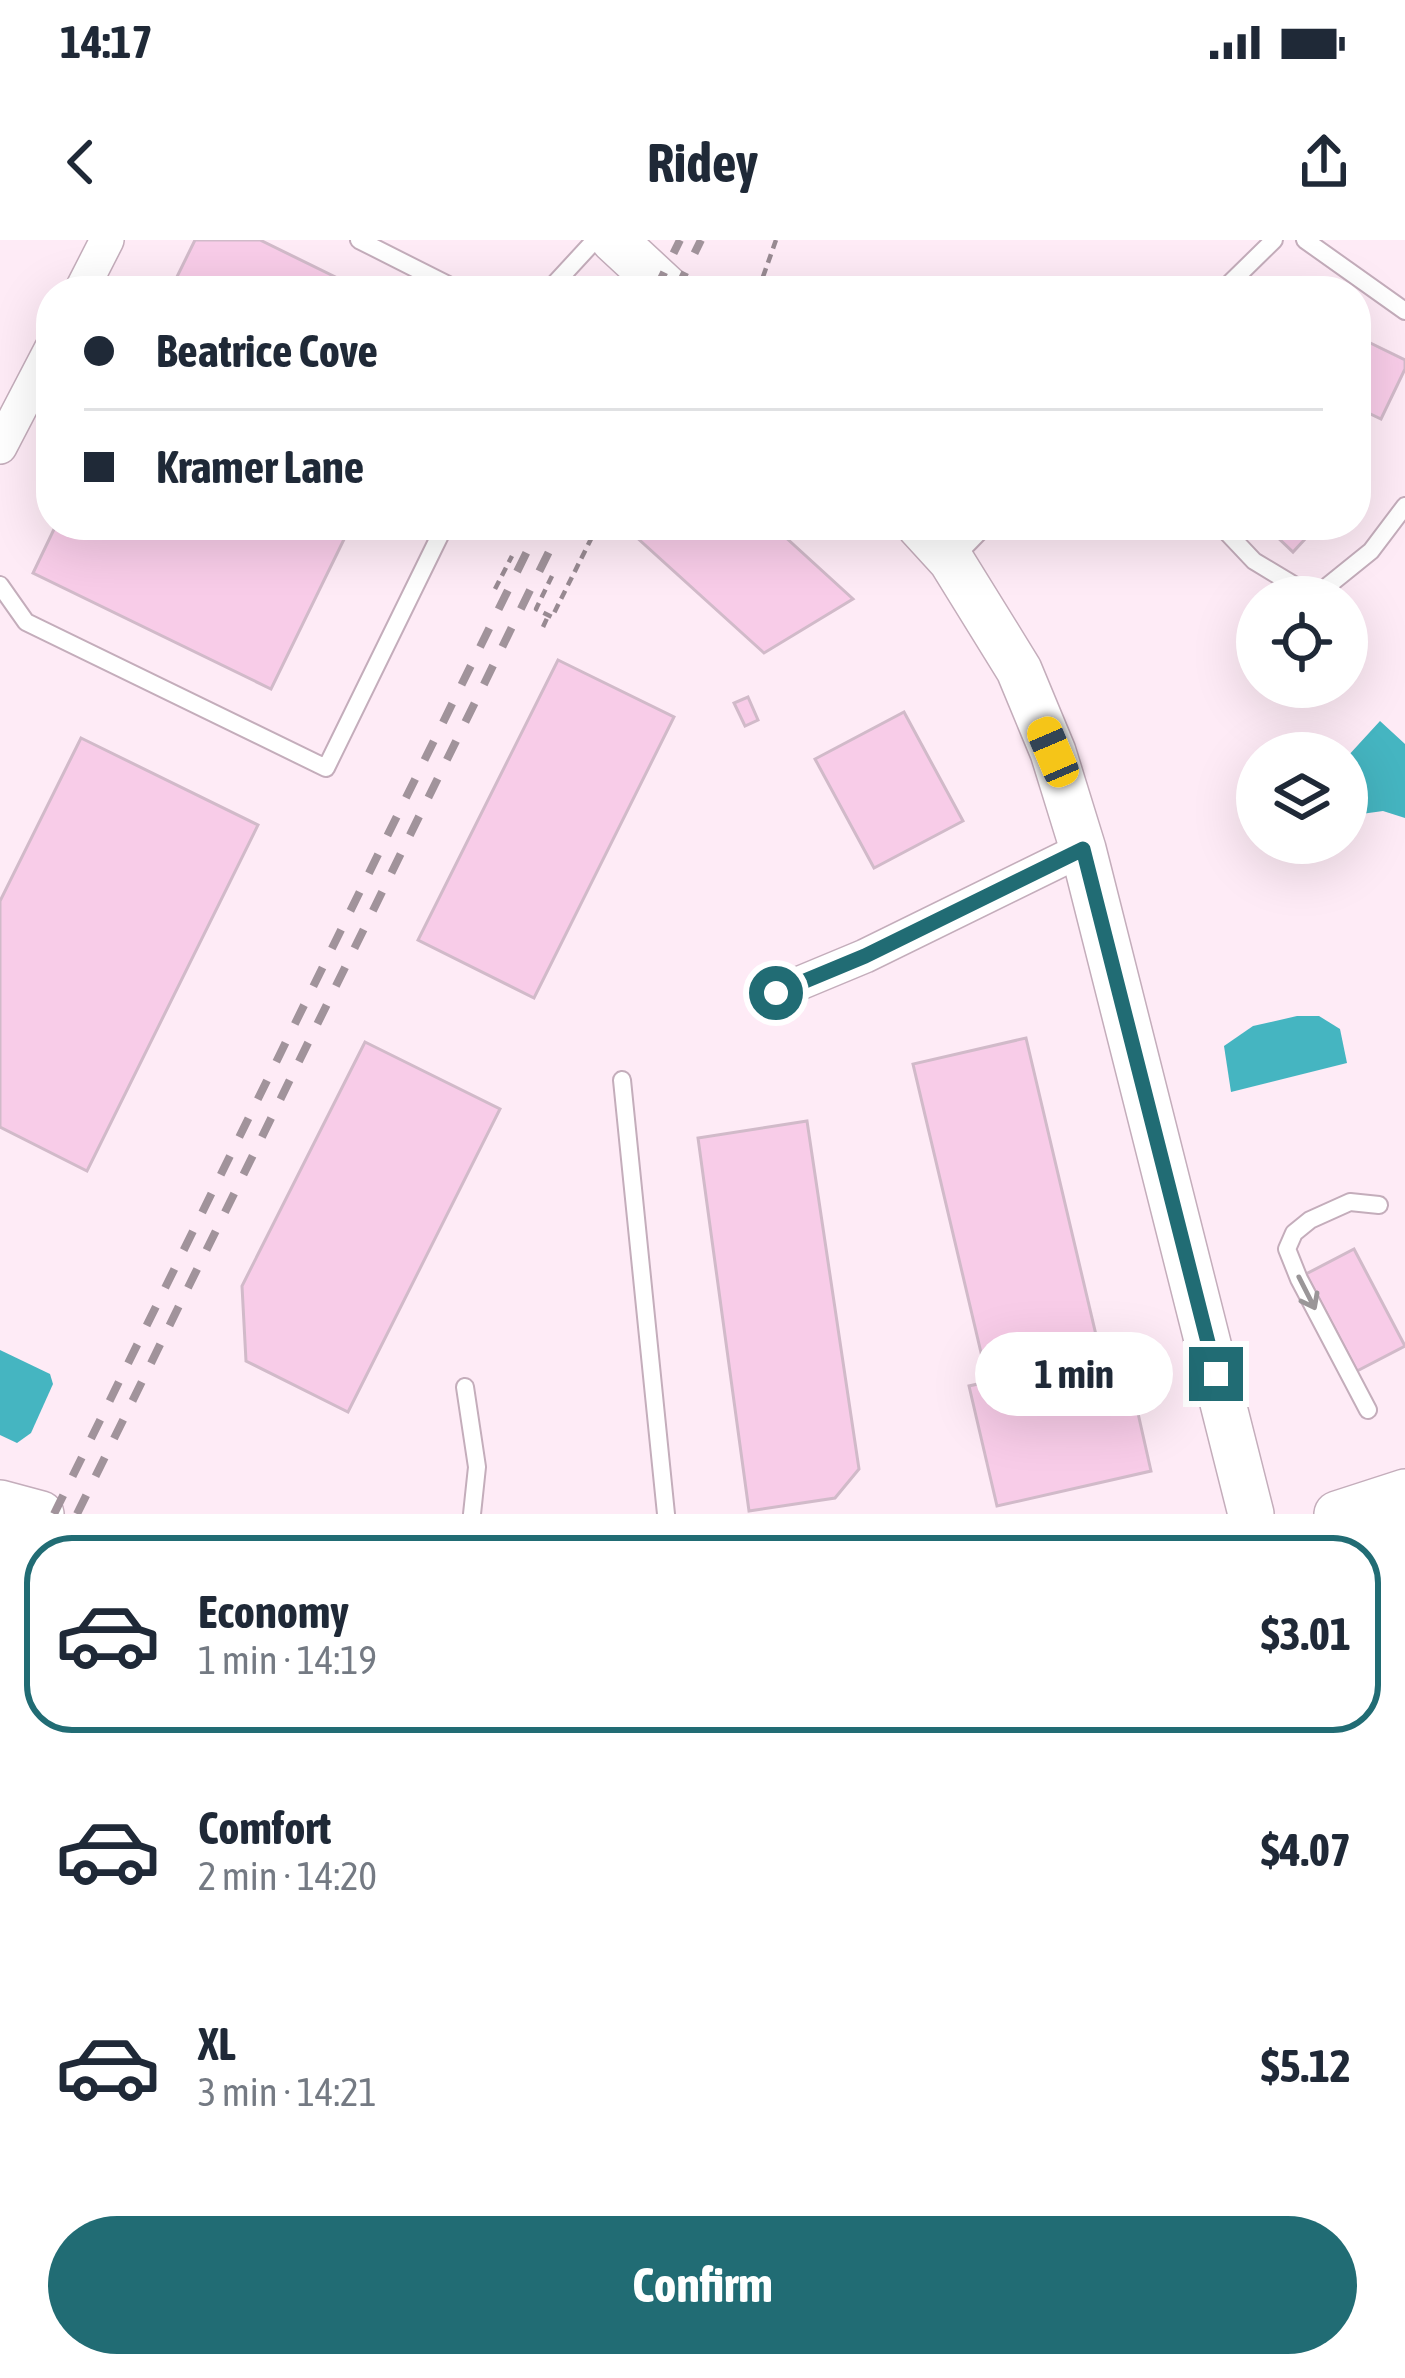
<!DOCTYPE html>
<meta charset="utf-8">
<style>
:root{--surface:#fff;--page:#f6f6f7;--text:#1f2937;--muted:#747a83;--line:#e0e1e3;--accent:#216c74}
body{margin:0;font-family:"Asap Condensed",sans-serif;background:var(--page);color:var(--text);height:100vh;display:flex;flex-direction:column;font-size:45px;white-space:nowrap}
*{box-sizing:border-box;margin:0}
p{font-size:39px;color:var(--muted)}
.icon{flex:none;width:66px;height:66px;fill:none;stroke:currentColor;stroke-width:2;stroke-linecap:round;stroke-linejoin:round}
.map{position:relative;height:1274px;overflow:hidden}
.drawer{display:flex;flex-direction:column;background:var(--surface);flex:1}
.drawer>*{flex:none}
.banner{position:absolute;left:36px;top:36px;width:1335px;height:264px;border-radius:48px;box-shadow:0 12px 48px #0002;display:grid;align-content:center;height:264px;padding:0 48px;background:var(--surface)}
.buttons{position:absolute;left:1236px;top:336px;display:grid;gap:24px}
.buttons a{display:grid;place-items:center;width:132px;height:132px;border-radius:50%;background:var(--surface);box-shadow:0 12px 48px #0002;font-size:60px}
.end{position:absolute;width:54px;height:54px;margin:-27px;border:15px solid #216c74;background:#fff;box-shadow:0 0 0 6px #fff}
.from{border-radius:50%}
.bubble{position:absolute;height:84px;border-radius:42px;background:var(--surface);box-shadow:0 12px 48px #0002;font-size:39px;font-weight:700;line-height:84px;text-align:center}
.car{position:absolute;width:36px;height:72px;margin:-36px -18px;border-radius:15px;box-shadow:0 0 9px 3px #0007;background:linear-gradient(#f5c518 24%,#345 0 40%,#f5c518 0 76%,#345 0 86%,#f5c518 0)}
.banner b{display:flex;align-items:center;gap:42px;height:114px;font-size:45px}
.banner b+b{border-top:3px solid var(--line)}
.banner i{width:30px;height:30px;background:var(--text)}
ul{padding:21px 0 0;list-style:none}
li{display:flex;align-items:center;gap:36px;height:198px;margin:0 24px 18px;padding:0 24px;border:6px solid transparent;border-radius:48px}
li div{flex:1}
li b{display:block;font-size:45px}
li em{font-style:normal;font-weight:700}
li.active{border-color:var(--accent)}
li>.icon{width:108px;height:108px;stroke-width:1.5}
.action{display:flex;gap:24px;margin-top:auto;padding:24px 48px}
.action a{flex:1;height:138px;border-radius:72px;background:var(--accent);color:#fff;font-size:48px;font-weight:700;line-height:138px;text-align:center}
.status{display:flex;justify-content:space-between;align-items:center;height:84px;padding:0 60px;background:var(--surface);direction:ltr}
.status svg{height:33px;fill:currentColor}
header{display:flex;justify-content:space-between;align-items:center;height:156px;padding:0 48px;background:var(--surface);font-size:54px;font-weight:700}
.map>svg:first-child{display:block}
.water{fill:#45b5c1}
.building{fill:#f8cce8;stroke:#d1bac9;stroke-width:3}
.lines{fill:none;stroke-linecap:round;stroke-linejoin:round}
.lane-casing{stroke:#c4adbb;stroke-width:20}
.street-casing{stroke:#c4adbb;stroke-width:36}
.secondary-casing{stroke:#c4adbb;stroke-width:48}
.path{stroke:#988a92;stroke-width:4.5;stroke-dasharray:9 6;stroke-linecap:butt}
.lane{stroke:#fff;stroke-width:16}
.street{stroke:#fff;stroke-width:33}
.secondary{stroke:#fff;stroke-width:45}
.rail{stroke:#a1939b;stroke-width:8;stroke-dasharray:21 21;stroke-linecap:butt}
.oneway{stroke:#9a9698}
.route{stroke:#216c74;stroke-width:15}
</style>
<div class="status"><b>14:17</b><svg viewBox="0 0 49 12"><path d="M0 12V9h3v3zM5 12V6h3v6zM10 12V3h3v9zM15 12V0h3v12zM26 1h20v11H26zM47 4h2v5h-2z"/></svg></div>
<header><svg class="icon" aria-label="back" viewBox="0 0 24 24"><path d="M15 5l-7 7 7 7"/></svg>Ridey<svg class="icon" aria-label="share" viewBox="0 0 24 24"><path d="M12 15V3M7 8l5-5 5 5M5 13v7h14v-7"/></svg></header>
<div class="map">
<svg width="1405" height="1274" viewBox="0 0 1405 1274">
<rect width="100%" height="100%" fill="#feebf6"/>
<g class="water">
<path d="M1380,481L1405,504V578L1383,571L1347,576V517Z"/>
<path d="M1297,776H1319L1340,789L1347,823L1231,852L1224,806L1253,786Z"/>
<path d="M0,1110L50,1134L53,1144L31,1193L17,1203L0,1195Z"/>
</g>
<g class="building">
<path d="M195,0H260L364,51H170Z"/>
<path d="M1356,96L1405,120V129L1381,179L1356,167Z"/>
<path d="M56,285H351L271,449L33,333Z"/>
<path d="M623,285H772L853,359L764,413Z"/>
<path d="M1279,285H1318L1293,312L1272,292Z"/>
<path d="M558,420L674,477L534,758L418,700Z"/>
<path d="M748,457L758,480L745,486L734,463Z"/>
<path d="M904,472L963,581L874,628L815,519Z"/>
<path d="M81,498L258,585L87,931L0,887V661Z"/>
<path d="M1026,798L1096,1095L983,1121L913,824Z"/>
<path d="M365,802L500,869L348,1172L246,1121L242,1046Z"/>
<path d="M807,881L859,1229L835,1258L749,1271L698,898Z"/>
<path d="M1354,1009L1405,1106L1357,1131L1306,1034Z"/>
<path d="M1124,1111L1151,1231L997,1266L969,1146Z"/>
</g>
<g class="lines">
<g class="lane-casing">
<g id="lane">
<path d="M359,0L460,51"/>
<path d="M1305,0L1405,71"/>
<path d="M548,51L595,0"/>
<path d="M1222,51L1274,0"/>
<path d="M1220,285L1254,321L1314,357L1371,311L1405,266"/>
<path d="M952,320L986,285"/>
<path d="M0,345L26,382L326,528L445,285"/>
<path d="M622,840L666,1274"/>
<path d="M465,1147L477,1227L472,1274"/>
<path d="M1368,1170L1299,1039L1287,1009L1294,993L1310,980L1350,962L1379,965"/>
</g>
</g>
<g class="street-casing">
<g id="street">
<path d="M81,51L107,0"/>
<path d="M0,207L51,109"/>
<path d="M776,753L865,716L1083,609"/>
</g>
</g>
<g class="secondary-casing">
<g id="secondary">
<path d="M614,0L669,51"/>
<path d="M919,285L951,320L1019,430L1053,512L1083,609L1251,1274"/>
<path d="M0,1263L41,1274"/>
<path d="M1337,1274L1405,1252"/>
</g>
</g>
<g class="path">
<path d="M758,51L776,0"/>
<path d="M552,336L536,369L552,377L598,285"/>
<path d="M495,349L512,316"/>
<path d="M543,387L548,376"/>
</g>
<use href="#lane" class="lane"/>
<use href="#street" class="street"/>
<use href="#secondary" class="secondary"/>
<g class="rail">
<path d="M655,51L680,0"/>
<path d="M676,51L701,0"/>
<path d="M54,1274L540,285"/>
<path d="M77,1274L562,285"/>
</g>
</g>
<defs><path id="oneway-shaft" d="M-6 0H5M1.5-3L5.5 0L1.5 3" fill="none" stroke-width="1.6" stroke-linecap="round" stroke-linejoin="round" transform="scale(3)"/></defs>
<use class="oneway" href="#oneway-shaft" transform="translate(1307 1053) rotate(63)"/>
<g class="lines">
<path class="route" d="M776,753L865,716L1083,609L1216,1134"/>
</g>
</svg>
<div class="buttons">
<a><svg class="icon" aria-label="locate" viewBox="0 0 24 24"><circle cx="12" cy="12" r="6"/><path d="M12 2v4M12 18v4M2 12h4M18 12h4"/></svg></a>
<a><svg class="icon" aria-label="layers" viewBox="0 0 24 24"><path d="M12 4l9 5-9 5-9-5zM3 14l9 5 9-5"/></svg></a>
</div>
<i class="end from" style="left:776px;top:753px"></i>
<i class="end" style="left:1216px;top:1134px"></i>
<div class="bubble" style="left:975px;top:1092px;width:198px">1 min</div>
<i class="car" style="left:1053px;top:512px;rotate:337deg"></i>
<div class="banner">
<b><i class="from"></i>Beatrice Cove</b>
<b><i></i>Kramer Lane</b>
</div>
</div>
<section class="drawer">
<ul>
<li class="active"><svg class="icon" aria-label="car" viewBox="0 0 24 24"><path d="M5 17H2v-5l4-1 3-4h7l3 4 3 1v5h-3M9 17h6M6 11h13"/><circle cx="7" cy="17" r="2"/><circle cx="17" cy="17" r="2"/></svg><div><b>Economy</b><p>1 min · 14:19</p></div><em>$3.01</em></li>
<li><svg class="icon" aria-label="car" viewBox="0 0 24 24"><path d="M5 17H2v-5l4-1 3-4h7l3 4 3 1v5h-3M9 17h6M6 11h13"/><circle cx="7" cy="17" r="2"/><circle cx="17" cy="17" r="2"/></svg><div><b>Comfort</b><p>2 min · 14:20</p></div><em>$4.07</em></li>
<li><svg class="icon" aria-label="car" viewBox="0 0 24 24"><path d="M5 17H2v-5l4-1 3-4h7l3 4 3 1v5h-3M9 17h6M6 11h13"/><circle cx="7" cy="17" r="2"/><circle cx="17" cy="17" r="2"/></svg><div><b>XL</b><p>3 min · 14:21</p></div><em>$5.12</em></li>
</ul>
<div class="action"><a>Confirm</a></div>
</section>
